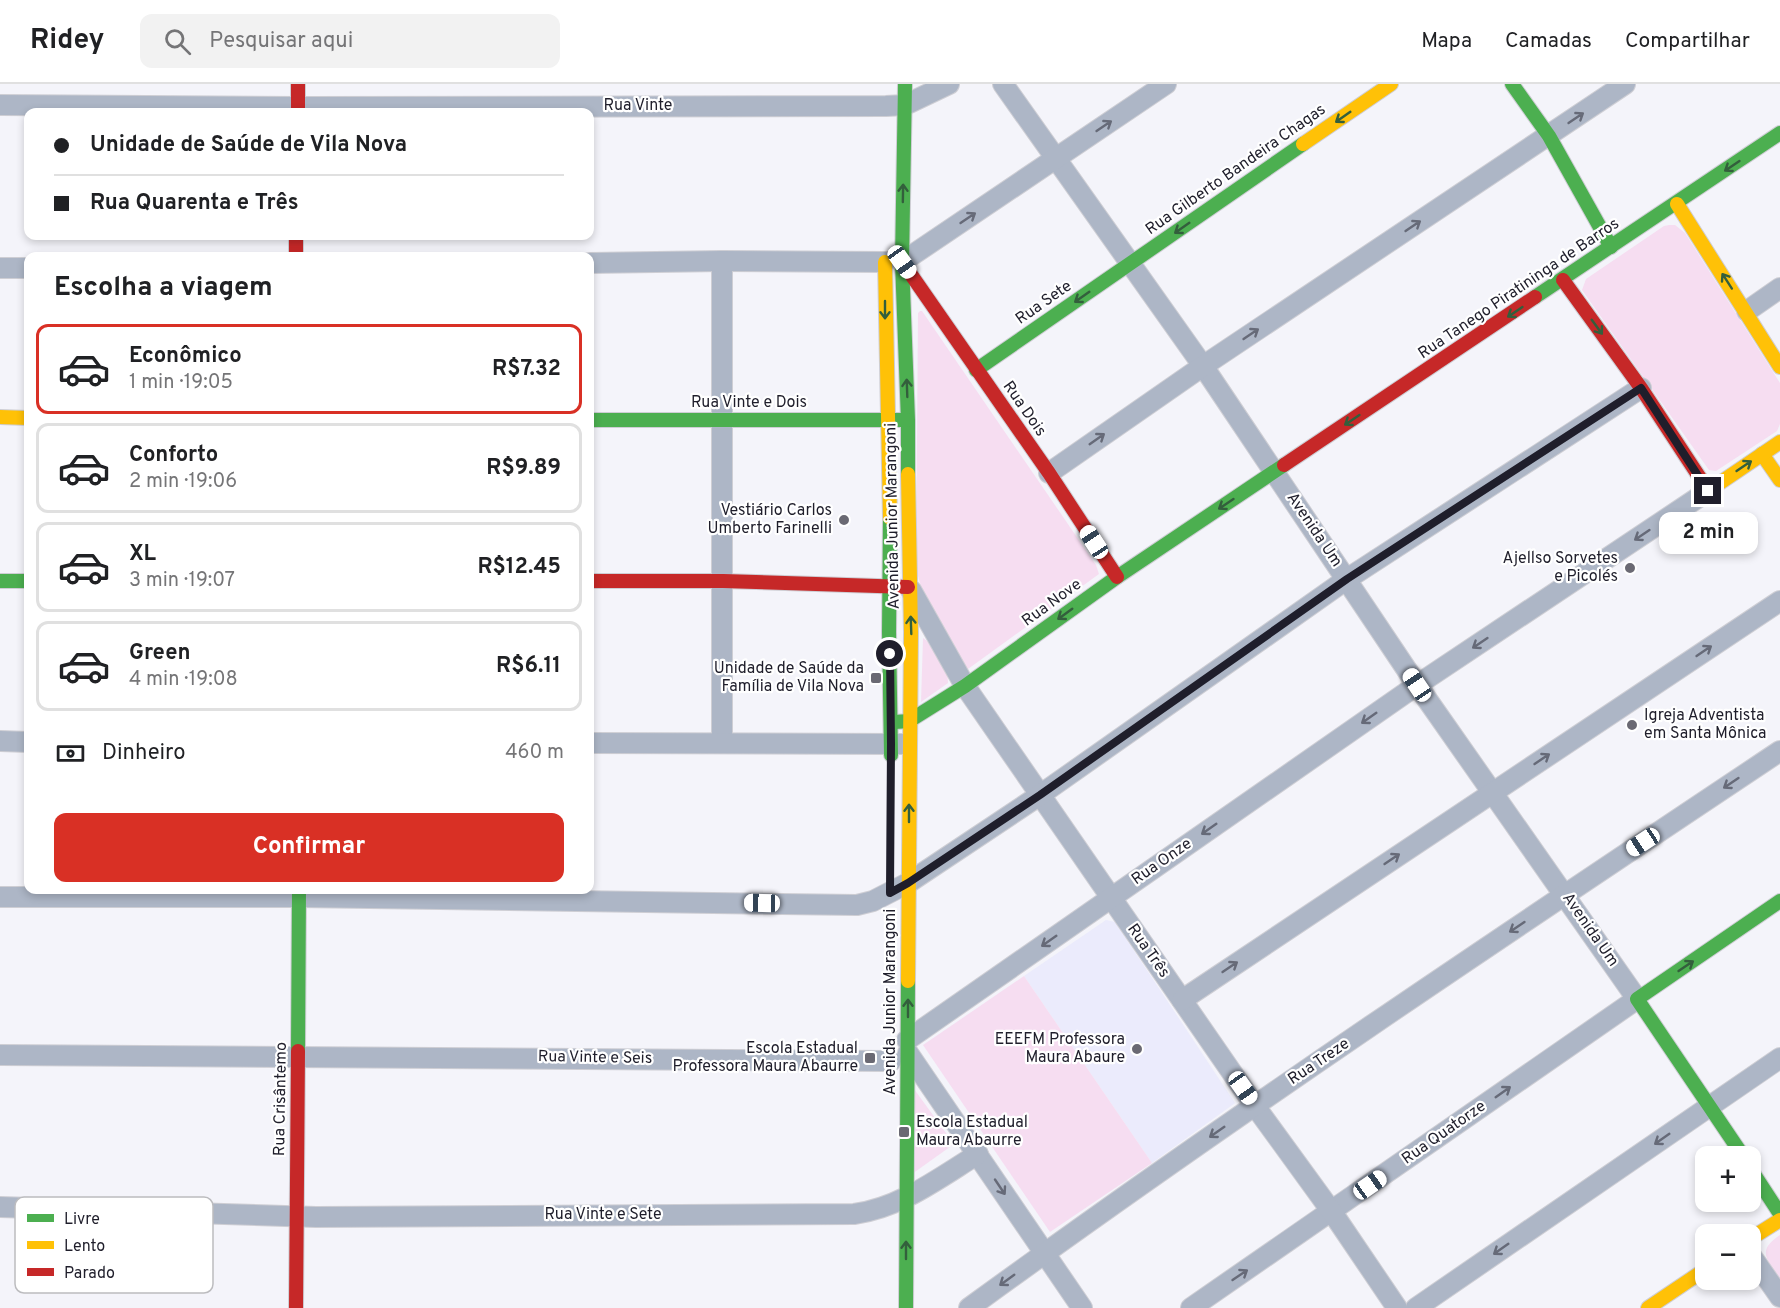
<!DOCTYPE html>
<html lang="pt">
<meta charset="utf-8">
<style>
:root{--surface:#fff;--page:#f2f2f2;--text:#202124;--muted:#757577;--line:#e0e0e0;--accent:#d93025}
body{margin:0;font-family:Overpass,sans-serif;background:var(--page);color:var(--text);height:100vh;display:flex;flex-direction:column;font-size:22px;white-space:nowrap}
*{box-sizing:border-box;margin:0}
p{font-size:20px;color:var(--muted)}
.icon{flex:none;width:33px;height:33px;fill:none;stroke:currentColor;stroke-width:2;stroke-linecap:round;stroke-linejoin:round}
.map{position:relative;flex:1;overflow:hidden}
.sheet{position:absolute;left:24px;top:168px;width:570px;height:642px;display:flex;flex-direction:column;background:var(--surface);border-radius:12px;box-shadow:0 3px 9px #0003}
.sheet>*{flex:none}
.banner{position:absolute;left:24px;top:24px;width:570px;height:132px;border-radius:12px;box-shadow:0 3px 9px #0003;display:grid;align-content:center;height:132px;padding:0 30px;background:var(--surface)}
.controls{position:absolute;left:1695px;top:1062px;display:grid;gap:12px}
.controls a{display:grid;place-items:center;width:66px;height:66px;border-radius:12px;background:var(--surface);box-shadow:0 3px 9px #0003;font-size:30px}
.end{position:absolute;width:27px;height:27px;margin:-14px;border:8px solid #1f1e2b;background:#fff;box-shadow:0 0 0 3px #fff}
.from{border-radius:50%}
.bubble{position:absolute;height:42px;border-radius:12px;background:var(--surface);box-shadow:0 3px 9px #0003;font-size:20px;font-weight:700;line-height:42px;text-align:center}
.car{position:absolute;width:18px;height:36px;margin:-18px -9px;border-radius:8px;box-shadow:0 0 4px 2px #0007;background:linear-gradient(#fff 24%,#345 0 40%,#fff 0 76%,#345 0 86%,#fff 0)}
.banner b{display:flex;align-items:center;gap:21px;height:57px;font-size:22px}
.banner b+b{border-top:2px solid var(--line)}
.banner i{width:15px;height:15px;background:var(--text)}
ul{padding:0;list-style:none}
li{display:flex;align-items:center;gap:18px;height:90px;margin:0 12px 9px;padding:0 18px;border:3px solid var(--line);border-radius:12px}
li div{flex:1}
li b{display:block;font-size:22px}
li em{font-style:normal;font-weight:700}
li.selected{border-color:var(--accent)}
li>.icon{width:54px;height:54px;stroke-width:1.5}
h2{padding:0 30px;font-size:27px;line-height:72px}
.pay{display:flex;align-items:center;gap:15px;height:66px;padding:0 30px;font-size:22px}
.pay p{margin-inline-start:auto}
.cta{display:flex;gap:12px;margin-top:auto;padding:12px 30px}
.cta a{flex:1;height:69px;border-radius:12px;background:var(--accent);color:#fff;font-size:24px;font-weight:700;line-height:69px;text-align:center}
header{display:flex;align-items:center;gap:36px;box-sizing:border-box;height:84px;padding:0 30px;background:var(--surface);border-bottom:2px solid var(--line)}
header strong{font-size:28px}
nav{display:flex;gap:33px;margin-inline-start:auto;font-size:21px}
.search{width:420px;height:54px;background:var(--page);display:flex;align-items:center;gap:15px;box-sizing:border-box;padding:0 21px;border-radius:12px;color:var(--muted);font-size:22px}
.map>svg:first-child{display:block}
.built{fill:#ebebfc}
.green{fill:#f6ddf1}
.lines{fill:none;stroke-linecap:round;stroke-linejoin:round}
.street-casing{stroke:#ceced4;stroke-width:22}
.fast-casing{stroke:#ceced4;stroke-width:16}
.slow-casing{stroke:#ceced4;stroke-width:16}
.jam-casing{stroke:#ceced4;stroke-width:16}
.street{stroke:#adb6c6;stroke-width:20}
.fast{stroke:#4caf50;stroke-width:14}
.slow{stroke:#ffc107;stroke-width:14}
.jam{stroke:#c62828;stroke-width:14}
.oneway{stroke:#335f3c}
.oneway2{stroke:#666a78}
.route{stroke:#1f1e2b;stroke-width:8}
.poi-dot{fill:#6a6973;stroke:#fff;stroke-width:2}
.labels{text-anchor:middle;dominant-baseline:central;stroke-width:4.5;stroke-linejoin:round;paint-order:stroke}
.street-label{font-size:16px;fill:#1f1e2b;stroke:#fff}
.poi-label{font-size:16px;fill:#1f1e2b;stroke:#fff;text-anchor:end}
.key{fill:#fff;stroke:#bcbcbf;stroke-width:1.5}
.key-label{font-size:16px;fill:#1f1e2b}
</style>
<header>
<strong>Ridey</strong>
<div class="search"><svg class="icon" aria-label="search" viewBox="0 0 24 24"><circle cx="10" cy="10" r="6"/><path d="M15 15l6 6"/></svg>Pesquisar aqui</div>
<nav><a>Mapa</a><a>Camadas</a><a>Compartilhar</a></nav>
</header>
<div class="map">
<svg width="1780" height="1224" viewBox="0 0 1780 1224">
<rect width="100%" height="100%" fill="#f4f4fa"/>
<path class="built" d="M1106,836L1115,838L1235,1019L1152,1079L1024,892Z"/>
<g class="green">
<path d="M1669,141H1675L1685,149L1780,299V340L1777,347L1716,387L1709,386L1582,206L1586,195L1664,142Z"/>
<path d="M920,227H922L1096,481L1099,490L968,585L965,583L925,517L916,485L918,229Z"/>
<path d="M923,554L927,557C934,569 949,585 948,599L921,618Z"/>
<path d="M1024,892L1152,1079L1050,1148L923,961Z"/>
<path d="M914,1005L954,1060L912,1090Z"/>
<path d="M1780,1151V1195C1767,1175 1756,1167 1780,1151Z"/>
</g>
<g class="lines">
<g class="street-casing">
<g id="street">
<path d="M1003,0L1203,282L1417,601L1637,915L1191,1224"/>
<path d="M0,21L298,23L886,22L905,21L949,0"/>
<path d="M722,177V658"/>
<path d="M902,178L1166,0"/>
<path d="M590,179L722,177L885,178"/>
<path d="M0,184H28"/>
<path d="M1747,227L1780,204"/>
<path d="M1049,389L1203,282L1625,0"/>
<path d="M911,506L965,602L1255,1022L1332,1128L1397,1224"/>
<path d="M0,657L28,658"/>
<path d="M590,659L903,660"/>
<path d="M0,813H299L857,821L873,817L908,799L1040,711L1347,495L1641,304"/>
<path d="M1182,916L1780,517"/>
<path d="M907,956L1417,601L1708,407"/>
<path d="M908,969L1082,1224"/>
<path d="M0,971L891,977"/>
<path d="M0,1123L316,1133L854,1130C900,1124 939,1094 978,1070"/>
<path d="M1750,1170L1780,1213"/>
<path d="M969,1224C1234,1031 1507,849 1780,667"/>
<path d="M1416,1224L1780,974"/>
</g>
</g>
<g class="fast-casing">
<g id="fast">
<path d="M905,0L902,178L908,336V390"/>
<path d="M1512,0L1549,52L1611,163"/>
<path d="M1535,213L1780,49"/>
<path d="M976,286L1303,60"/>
<path d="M590,336H907"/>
<path d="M890,434L889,548L891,671"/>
<path d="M0,497H28"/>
<path d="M895,638L909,637L965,602L1117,493L1284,381"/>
<path d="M298,967L299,806"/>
<path d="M1743,1072L1637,915L1780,817"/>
<path d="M1750,1084L1780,1130"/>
<path d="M906,1224L908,897"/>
</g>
</g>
<g class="slow-casing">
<g id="slow">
<path d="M1303,60L1391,0"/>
<path d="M1677,120L1780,283"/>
<path d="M885,178L890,434"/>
<path d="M0,333L28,334"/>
<path d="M1762,370L1780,396"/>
<path d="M908,390L911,548L908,897"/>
<path d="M1700,394L1708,407L1780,358"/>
<path d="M1750,1155L1780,1136"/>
<path d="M1648,1224L1706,1185"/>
</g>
</g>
<g class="jam-casing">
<g id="jam">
<path d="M298,0V28"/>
<path d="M296,152V172"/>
<path d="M903,179L1049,389L1117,493"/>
<path d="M1563,196L1641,304L1700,394"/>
<path d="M1284,381L1535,213"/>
<path d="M590,497H723L908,503"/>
<path d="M296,1224L298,967"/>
</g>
</g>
<use href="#street" class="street"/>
<use href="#fast" class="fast"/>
<use href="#slow" class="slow"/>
<use href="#jam" class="jam"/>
</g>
<defs><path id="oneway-shaft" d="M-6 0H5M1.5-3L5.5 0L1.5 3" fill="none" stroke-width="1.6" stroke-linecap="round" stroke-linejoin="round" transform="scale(1.5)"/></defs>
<g class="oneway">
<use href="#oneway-shaft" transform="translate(1343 33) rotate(145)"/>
<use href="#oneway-shaft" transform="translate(1732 82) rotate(146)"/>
<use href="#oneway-shaft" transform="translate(903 109) rotate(-89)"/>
<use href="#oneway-shaft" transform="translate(1182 144) rotate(145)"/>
<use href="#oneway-shaft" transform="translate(1727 197) rotate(-123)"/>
<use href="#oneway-shaft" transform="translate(1082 213) rotate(145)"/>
<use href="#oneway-shaft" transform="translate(885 226) rotate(90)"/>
<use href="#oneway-shaft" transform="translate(1515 228) rotate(146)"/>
<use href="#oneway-shaft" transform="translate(1597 243) rotate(54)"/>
<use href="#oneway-shaft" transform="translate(907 304) rotate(-92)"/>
<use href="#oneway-shaft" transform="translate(1352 336) rotate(146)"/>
<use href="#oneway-shaft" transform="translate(1744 382) rotate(-34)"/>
<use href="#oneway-shaft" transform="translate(1226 420) rotate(146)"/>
<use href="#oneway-shaft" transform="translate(1065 530) rotate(144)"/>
<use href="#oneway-shaft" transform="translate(911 541) rotate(-92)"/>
<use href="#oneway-shaft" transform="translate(909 729) rotate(-90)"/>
<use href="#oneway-shaft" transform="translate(1686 882) rotate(-34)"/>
<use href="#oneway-shaft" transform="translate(908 924) rotate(-90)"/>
<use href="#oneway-shaft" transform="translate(906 1166) rotate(-90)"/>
</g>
<g class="oneway2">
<use href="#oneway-shaft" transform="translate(1576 34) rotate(-34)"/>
<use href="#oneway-shaft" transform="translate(1104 42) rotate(-34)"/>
<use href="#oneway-shaft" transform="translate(968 134) rotate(-34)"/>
<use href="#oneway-shaft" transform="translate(1413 142) rotate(-34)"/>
<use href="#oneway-shaft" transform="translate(1251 250) rotate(-34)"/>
<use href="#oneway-shaft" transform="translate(1097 355) rotate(-35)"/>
<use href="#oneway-shaft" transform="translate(1642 451) rotate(146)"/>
<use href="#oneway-shaft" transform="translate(1480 559) rotate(146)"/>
<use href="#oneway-shaft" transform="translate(1704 567) rotate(-34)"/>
<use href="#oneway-shaft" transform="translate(1369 634) rotate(145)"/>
<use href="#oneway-shaft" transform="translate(1542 675) rotate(-34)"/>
<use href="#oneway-shaft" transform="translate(1731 699) rotate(146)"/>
<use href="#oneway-shaft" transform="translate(1209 745) rotate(145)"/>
<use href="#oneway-shaft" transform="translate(1392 775) rotate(-34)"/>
<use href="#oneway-shaft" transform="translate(1517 843) rotate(146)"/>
<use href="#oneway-shaft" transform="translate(1049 857) rotate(145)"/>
<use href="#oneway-shaft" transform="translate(1230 883) rotate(-34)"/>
<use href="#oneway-shaft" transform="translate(1503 1008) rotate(-35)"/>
<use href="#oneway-shaft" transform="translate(1217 1048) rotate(145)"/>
<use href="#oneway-shaft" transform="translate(1662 1055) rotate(145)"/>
<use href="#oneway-shaft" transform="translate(1000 1103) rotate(56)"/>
<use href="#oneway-shaft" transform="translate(1501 1165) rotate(145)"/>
<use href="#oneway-shaft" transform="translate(1240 1191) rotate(-34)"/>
<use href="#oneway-shaft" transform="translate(1007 1196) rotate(144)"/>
</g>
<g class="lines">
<path class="route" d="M890,570L891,660L890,809L908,799L1040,711L1347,495L1641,304L1708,407"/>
</g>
<g class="poi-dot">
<circle cx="844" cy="436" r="6"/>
<circle cx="1630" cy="484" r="6"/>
<rect x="870" y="588" width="12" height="12" rx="3"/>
<circle cx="1632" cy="641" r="6"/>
<circle cx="1137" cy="965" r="6"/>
<rect x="864" y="968" width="12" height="12" rx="3"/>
<rect x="898" y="1042" width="12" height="12" rx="3"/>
</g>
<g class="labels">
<g class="street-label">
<text x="638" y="22">Rua Vinte</text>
<text transform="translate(1236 86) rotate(-35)">Rua Gilberto Bandeira Chagas</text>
<text transform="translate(1519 205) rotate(-34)">Rua Tanego Piratininga de Barros</text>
<text transform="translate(1044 219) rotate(-35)">Rua Sete</text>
<text x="749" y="319">Rua Vinte e Dois</text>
<text transform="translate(1024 325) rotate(55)">Rua Dois</text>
<text transform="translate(893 432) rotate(-91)">Avenida Junior Marangoni</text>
<text transform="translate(1314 446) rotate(56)">Avenida Um</text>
<text transform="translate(1052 519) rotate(-36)">Rua Nove</text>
<text transform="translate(1162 778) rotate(-35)">Rua Onze</text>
<text transform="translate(1590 846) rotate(55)">Avenida Um</text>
<text transform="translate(1148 867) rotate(55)">Rua Três</text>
<text transform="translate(891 918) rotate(-90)">Avenida Junior Marangoni</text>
<text transform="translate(595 974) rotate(1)">Rua Vinte e Seis</text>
<text transform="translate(1319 978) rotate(-34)">Rua Treze</text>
<text transform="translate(281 1015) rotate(-89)">Rua Crisântemo</text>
<text transform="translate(1444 1049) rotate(-35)">Rua Quatorze</text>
<text x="603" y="1131">Rua Vinte e Sete</text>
</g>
<g class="poi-label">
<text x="832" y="427">Vestiário Carlos<tspan x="832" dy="18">Umberto Farinelli</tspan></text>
<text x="1618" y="475">Ajellso Sorvetes<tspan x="1618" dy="18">e Picolés</tspan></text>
<text x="864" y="585">Unidade de Saúde da<tspan x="864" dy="18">Família de Vila Nova</tspan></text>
<text x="1644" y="632" text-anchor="start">Igreja Adventista<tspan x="1644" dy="18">em Santa Mônica</tspan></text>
<text x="1125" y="956">EEEFM Professora<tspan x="1125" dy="18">Maura Abaure</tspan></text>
<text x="858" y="965">Escola Estadual<tspan x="858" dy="18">Professora Maura Abaurre</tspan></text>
<text x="916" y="1039" text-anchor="start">Escola Estadual<tspan x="916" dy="18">Maura Abaurre</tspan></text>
</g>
</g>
<rect x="15" y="1113" width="198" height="96" rx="9" class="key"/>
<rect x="27" y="1130" width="27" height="8" fill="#4caf50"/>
<rect x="27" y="1157" width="27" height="8" fill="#ffc107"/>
<rect x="27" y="1184" width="27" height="8" fill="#c62828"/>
<g class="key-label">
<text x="64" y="1140">Livre</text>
<text x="64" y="1167">Lento</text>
<text x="64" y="1194">Parado</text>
</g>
</svg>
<div class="controls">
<a>+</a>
<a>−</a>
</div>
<i class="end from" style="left:890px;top:570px"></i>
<i class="end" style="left:1708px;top:407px"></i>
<div class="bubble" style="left:1659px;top:428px;width:99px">2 min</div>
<i class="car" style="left:902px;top:178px;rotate:145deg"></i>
<i class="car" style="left:1094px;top:458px;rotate:327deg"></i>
<i class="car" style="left:1417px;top:601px;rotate:326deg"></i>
<i class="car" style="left:1643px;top:758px;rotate:237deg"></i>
<i class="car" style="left:762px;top:819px;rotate:271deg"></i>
<i class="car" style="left:1243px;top:1004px;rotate:145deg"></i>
<i class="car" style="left:1370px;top:1101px;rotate:55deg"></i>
<div class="banner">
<b><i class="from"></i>Unidade de Saúde de Vila Nova</b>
<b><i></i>Rua Quarenta e Três</b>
</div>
<section class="sheet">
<h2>Escolha a viagem</h2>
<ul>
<li class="selected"><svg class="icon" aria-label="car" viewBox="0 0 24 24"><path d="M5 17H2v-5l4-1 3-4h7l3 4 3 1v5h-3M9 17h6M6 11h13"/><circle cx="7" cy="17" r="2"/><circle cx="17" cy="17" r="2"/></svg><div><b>Econômico</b><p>1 min · 19:05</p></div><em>R$7.32</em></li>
<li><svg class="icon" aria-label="car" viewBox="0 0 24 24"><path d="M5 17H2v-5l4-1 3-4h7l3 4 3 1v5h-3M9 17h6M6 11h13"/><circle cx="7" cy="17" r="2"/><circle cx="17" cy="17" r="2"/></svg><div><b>Conforto</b><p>2 min · 19:06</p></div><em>R$9.89</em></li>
<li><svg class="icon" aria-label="car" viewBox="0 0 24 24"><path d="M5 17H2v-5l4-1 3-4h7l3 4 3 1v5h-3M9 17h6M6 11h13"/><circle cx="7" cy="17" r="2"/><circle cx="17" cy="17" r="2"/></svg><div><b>XL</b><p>3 min · 19:07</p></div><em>R$12.45</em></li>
<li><svg class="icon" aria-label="car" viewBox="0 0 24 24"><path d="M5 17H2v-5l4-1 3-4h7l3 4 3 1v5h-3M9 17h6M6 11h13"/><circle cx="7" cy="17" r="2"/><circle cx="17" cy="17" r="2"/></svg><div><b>Green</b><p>4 min · 19:08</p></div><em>R$6.11</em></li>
</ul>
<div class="pay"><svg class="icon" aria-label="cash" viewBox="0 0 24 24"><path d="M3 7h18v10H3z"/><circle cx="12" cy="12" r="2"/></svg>Dinheiro<p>460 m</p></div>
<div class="cta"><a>Confirmar</a></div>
</section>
</div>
